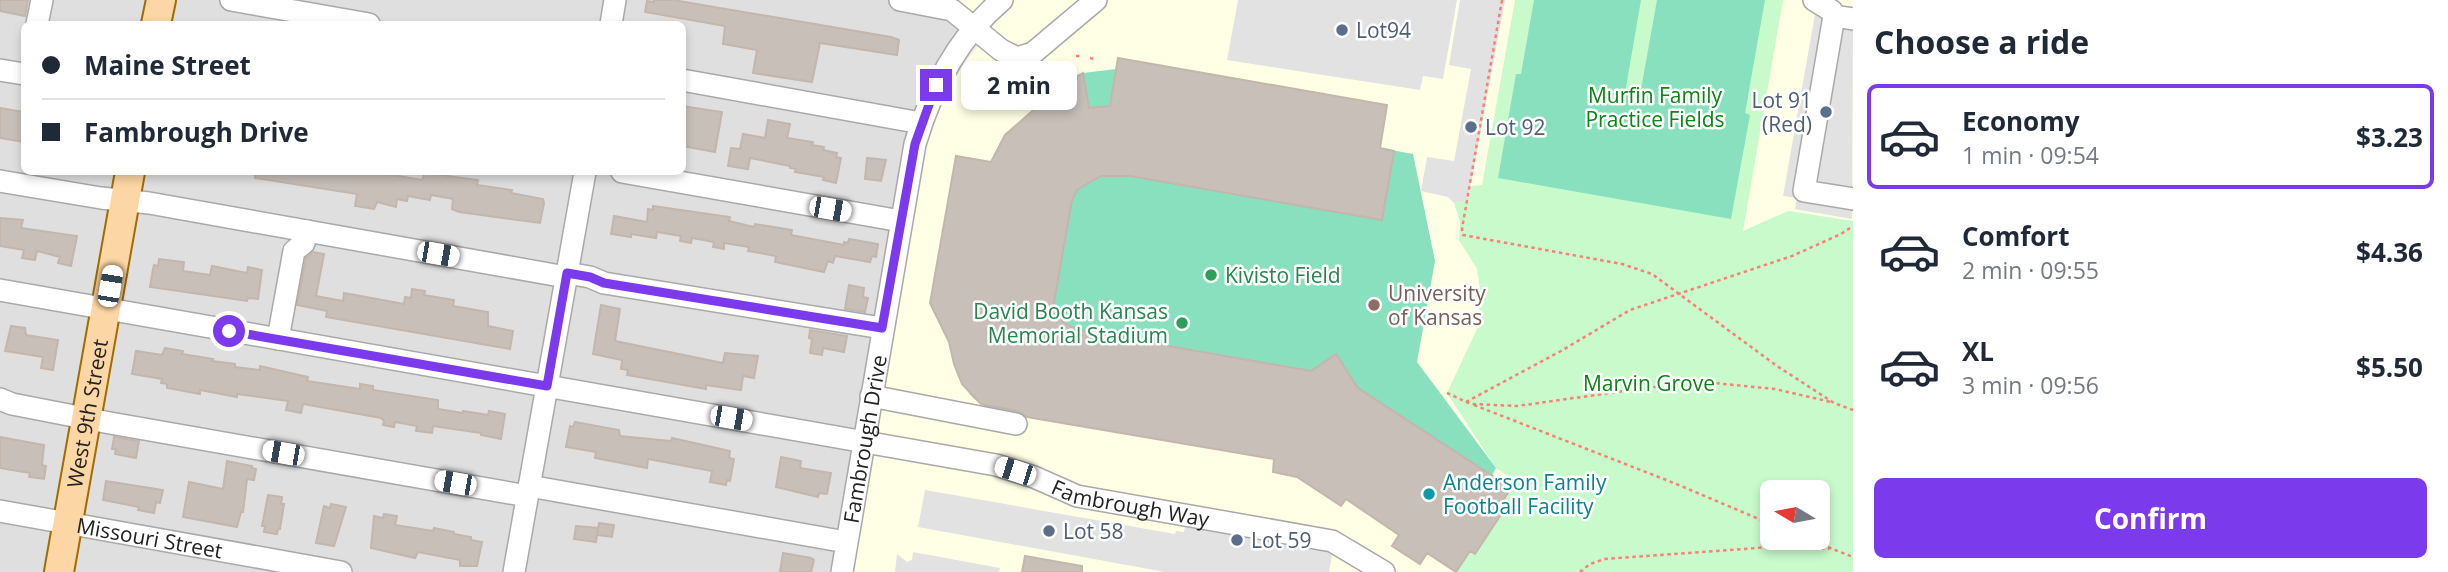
<!DOCTYPE html>
<meta charset="utf-8">
<style>
:root{--surface:#fff;--page:#f2f2f3;--text:#1f2937;--muted:#747a83;--line:#e0e1e3;--accent:#7c3aed}
body{margin:0;font-family:"Open Sans",sans-serif;background:var(--page);color:var(--text);height:100vh;display:flex;flex-direction:column;font-size:26px;white-space:nowrap}
*{box-sizing:border-box;margin:0}
p{font-size:23px;color:var(--muted)}
.icon{flex:none;width:38px;height:38px;fill:none;stroke:currentColor;stroke-width:2;stroke-linecap:round;stroke-linejoin:round}
.map{position:relative;flex:1;overflow:hidden}
.panel{display:flex;flex-direction:column;background:var(--surface);width:595px}
.panel>*{flex:none}
.hud{position:absolute;left:21px;top:21px;width:665px;height:154px;border-radius:10px;box-shadow:0 4px 10px #0003;display:grid;align-content:center;height:154px;padding:0 21px;background:var(--surface)}
.needle{width:46px;rotate:280deg}
.fabs{position:absolute;left:1760px;top:480px;display:grid;gap:14px}
.fabs a{display:grid;place-items:center;width:70px;height:70px;border-radius:10px;background:var(--surface);box-shadow:0 4px 10px #0003;font-size:35px}
.end{position:absolute;width:32px;height:32px;margin:-16px;border:9px solid #7c3aed;background:#fff;box-shadow:0 0 0 4px #fff}
.from{border-radius:50%}
.bubble{position:absolute;height:49px;border-radius:10px;background:var(--surface);box-shadow:0 4px 10px #0003;font-size:23px;font-weight:700;line-height:49px;text-align:center}
.car{position:absolute;width:21px;height:42px;margin:-21px -10px;border-radius:9px;box-shadow:0 0 5px 2px #0007;background:linear-gradient(#fff 24%,#345 0 40%,#fff 0 76%,#345 0 86%,#fff 0)}
.hud b{display:flex;align-items:center;gap:24px;height:66px;font-size:26px}
.hud b+b{border-top:2px solid var(--line)}
.hud i{width:18px;height:18px;background:var(--text)}
ul{padding:0;list-style:none}
li{display:flex;align-items:center;gap:21px;height:105px;margin:0 14px 10px;padding:0 7px;border:4px solid transparent;border-radius:10px}
li div{flex:1}
li b{display:block;font-size:26px}
li em{font-style:normal;font-weight:700}
li.active{border-color:var(--accent)}
li>.icon{width:63px;height:63px;stroke-width:1.5}
h2{padding:0 21px;font-size:32px;line-height:84px}
.action{display:flex;gap:14px;margin-top:auto;padding:14px 21px}
.action a{flex:1;height:80px;border-radius:10px;background:var(--accent);color:#fff;font-size:28px;font-weight:700;line-height:80px;text-align:center}
main{display:flex;flex:1;min-height:0}
.map>svg:first-child{display:block}
.residential{fill:#e0dfdf;fill-rule:evenodd}
.education{fill:#ffffe5;fill-rule:evenodd}
.park{fill:#c8facc;fill-rule:evenodd}
.pitch{fill:#88e0be}
.parking{fill:#e2e2e2}
.building{fill:#c7bfb8;stroke:#c4b6ab;stroke-width:2}
.lines{fill:none;stroke-linecap:round;stroke-linejoin:round}
.minor-casing{stroke:#a9a9a9;stroke-width:24}
.major-casing{stroke:#a06b00;stroke-width:32}
.path{stroke:#fa8072;stroke-width:2.5;stroke-dasharray:3.5 3.5;stroke-linecap:butt}
.minor{stroke:#fff;stroke-width:21}
.major{stroke:#fcd6a4;stroke-width:28}
.route{stroke:#7c3aed;stroke-width:9}
.service-dot{fill:#5c6f8a;stroke:#fff;stroke-width:2.5}
.leisure-dot{fill:#2e9e5b;stroke:#fff;stroke-width:2.5}
.education-dot{fill:#8d6e63;stroke:#fff;stroke-width:2.5}
.culture-dot{fill:#0f9aa8;stroke:#fff;stroke-width:2.5}
.labels{text-anchor:middle;dominant-baseline:central;stroke-width:5;stroke-linejoin:round;paint-order:stroke}
.service-label{font-size:21px;fill:#4e5e75;stroke:#fff;text-anchor:start}
.park-label{font-size:21px;fill:#0c8416;stroke:#fff}
.leisure-label{font-size:21px;fill:#27864d;stroke:#fff;text-anchor:start}
.education-label{font-size:21px;fill:#785e54;stroke:#fff;text-anchor:start}
.street-label{font-size:21px;fill:#222;stroke:#fff}
.culture-label{font-size:21px;fill:#0d838f;stroke:#fff;text-anchor:start}
</style>
<main>
<div class="map">
<svg width="1853" height="572" viewBox="0 0 1853 572">
<rect width="100%" height="100%" fill="#f2efe9"/>
<path class="residential" d="M0,0H1002L944,72L842,572H0ZM24,24H682V172H24Z"/>
<path class="education" d="M952,0H1853V572H850L921,152L941,102L966,61L992,29L964,5ZM1773,492H1818V537H1773Z"/>
<path class="park" d="M1515,0H1783L1743,231L1788,211L1853,221V572H1456L1515,481L1496,468L1447,393L1477,329L1481,295L1477,269L1459,240L1460,222L1454,203L1468,200L1471,186L1482,185ZM1773,492H1818V537H1773Z"/>
<g class="pitch">
<path d="M1534,0H1641L1625,93L1640,95L1657,0H1765L1745,113L1750,115L1731,219L1498,178L1516,74H1521Z"/>
<path d="M1118,58L1387,105L1380,148L1413,154L1435,261L1417,362L1496,468L1492,476L1511,488L1497,509L1502,513L1475,554L1470,551L1456,572L1428,553L1420,564L1392,546L1399,535L1346,499L1341,506L1274,459L990,410L973,398L962,384L954,364L949,342L930,303L956,156L991,162L1005,135L1063,84L1083,73L1116,69Z"/>
</g>
<g class="parking">
<path d="M1238,0H1457L1443,79L1423,76L1420,90L1227,60Z"/>
<path d="M1460,0H1505L1468,200L1454,203L1448,197L1421,191L1427,157L1454,161L1471,69L1449,65Z"/>
<path d="M1815,14L1850,20L1853,27L1852,219L1795,209L1797,198L1783,196Z"/>
<path d="M925,490L1175,534L1176,531L1184,532L1185,527L1202,530V527L1333,550L1329,572H1165L918,527Z"/>
<path d="M913,552L1000,568L999,572H895L897,554L907,562L912,560Z"/>
</g>
<g class="building">
<path d="M0,0H28L25,16L0,11Z"/>
<path d="M654,0H673L891,37L899,40L897,55L820,43L812,82L753,73L757,50L723,44L725,26L645,12L647,1L654,2Z"/>
<path d="M1118,58L1387,105L1380,148L1394,151L1382,220L1130,176H1101L1077,190L1072,200L1054,302L1057,313L1063,322L1077,330L1311,371L1336,354L1358,388L1511,488L1497,510L1502,513L1475,554L1470,551L1456,572L1427,553L1420,564L1392,546L1399,535L1346,499L1341,506L1297,477L1273,472L1274,459L1027,417L1018,411L981,404L962,384L954,364L949,342L930,303L956,156L991,162L1005,135L1063,84L1083,73L1089,108L1110,106Z"/>
<path d="M682,106L722,112L715,152L682,146Z"/>
<path d="M0,108L24,112V142L0,138Z"/>
<path d="M768,120L790,124L787,138L813,142L812,145L824,147L823,150L837,153L836,157L841,158L836,183L823,180L824,177L795,172L796,169L790,168V166L750,158L748,169L728,166L731,148L740,149L743,134L765,138Z"/>
<path d="M867,158L886,160L881,181L865,179Z"/>
<path d="M255,172H375L422,180L425,172H441L440,175L478,180L477,185L512,190L511,193L543,199L544,203L540,223L459,212L452,209L453,199L431,195L430,200L408,196L407,201L397,199L396,207L377,202L374,209L355,206L357,194L255,178Z"/>
<path d="M653,206L730,217L729,221L754,227L755,224L792,230L791,235L844,245V242L848,243L849,239L878,244L876,257L872,256L870,262L835,256L833,263L828,261L824,272L775,262L776,256L748,251L749,247L724,243V249L713,247L714,242L692,238L691,243L680,241L681,236L657,232L656,238L631,234V237L611,234L614,216L647,222L648,209L653,210Z"/>
<path d="M0,218L23,220L21,228L77,236L71,266L58,263L60,257L37,251L35,260L22,258L24,250L0,246Z"/>
<path d="M313,252L324,254L316,296L343,301L344,293L404,304L405,297L411,298L412,289L425,291L424,295L454,300L453,306L488,312V326L513,331L510,349L326,317L327,311L297,305L306,258Z"/>
<path d="M159,259L184,262L183,271L210,275L212,266L247,273L248,267L262,270L258,299L248,298L247,301L150,287L153,269L154,265L158,266Z"/>
<path d="M849,285L864,288L863,297L868,298L865,312L845,309Z"/>
<path d="M601,305L620,309L615,341L723,363L725,353L758,356L754,378L743,376L741,390L706,385V389L627,375L628,370L621,369L622,360L593,354Z"/>
<path d="M11,326L25,328L26,335L58,340L53,370L41,368L43,357L5,351Z"/>
<path d="M810,330L847,336L844,352L823,348L822,355L810,353L812,339L809,338Z"/>
<path d="M165,348L183,351L182,354L213,359L212,361L235,364V367L260,370V366L308,377L307,381L360,389V384L373,386V390L438,400V409L463,413V411L488,415L489,411L505,414L501,439L481,435V433L433,426L432,433L416,431L417,426L395,422L394,427L383,425L384,421L381,418L303,404L301,413L286,410L288,401L237,394V397L200,390V394L167,388V384L161,383L162,379L132,374L136,351L162,355Z"/>
<path d="M575,422L619,430L620,436L671,441L672,438L730,451L729,458L734,459L730,481L727,480L726,485L710,482L712,471L648,459L647,468L595,458L596,452L566,447L570,426L573,427Z"/>
<path d="M0,437L44,445L42,465L46,466L44,479L29,477L30,473L0,468Z"/>
<path d="M114,437L139,441L136,458L115,454L116,449H112Z"/>
<path d="M781,457L801,461L800,468L831,473L827,494L819,493L818,497L776,487Z"/>
<path d="M227,461L252,466V468L256,469L254,480L247,479L243,512H241L237,527L183,517L189,482L223,489Z"/>
<path d="M106,481L163,490L160,503L156,502L154,513L138,510L139,507L103,500Z"/>
<path d="M268,495L282,497L281,504H284L280,529H278L277,534L264,532L265,526H262Z"/>
<path d="M331,504L346,507L334,546L316,543L324,506L330,508Z"/>
<path d="M384,514L397,516L395,525L433,531L434,528L454,532V534L471,537V540L482,542L477,566H460V560L418,552L415,558L371,548L374,516L383,518Z"/>
<path d="M599,523L614,525L612,537L597,535Z"/>
<path d="M576,526L598,528L596,542L574,539Z"/>
<path d="M783,553L811,558L814,560L811,572H780Z"/>
<path d="M1025,556L1082,566V572H1022Z"/>
</g>
<g class="lines">
<g class="minor-casing">
<g id="minor">
<path d="M231,0L369,24"/>
<path d="M900,0L952,10L1001,50L1017,58L1033,53L1096,0"/>
<path d="M1814,0L1832,11L1834,16"/>
<path d="M1853,19L1834,16L1804,191L1853,199"/>
<path d="M37,24L42,0"/>
<path d="M611,24L615,0"/>
<path d="M0,70L24,74"/>
<path d="M682,80L921,123"/>
<path d="M622,172L901,221"/>
<path d="M0,181L101,198L149,203L566,277"/>
<path d="M567,273L590,277L604,283L882,328"/>
<path id="s1" d="M0,290L996,465L1034,477L1077,496L1332,541L1384,572"/>
<path d="M278,339L294,251L304,243L307,231"/>
<path d="M871,396L1016,424"/>
<path d="M0,399L12,404L110,423L527,496"/>
<path d="M529,486L846,542"/>
<path id="s2" d="M0,511L341,572"/>
<path d="M514,572L585,172"/>
<path id="s3" d="M842,572L915,144C931,90 958,37 1002,0"/>
</g>
</g>
<g class="major-casing">
<g id="major">
<path d="M156,24L161,0"/>
<path id="s4" d="M59,572L130,172"/>
</g>
</g>
<g class="path">
<path d="M1502,0L1462,229L1463,235L1622,264L1652,274L1777,366L1834,403L1853,410"/>
<path d="M1076,56H1080"/>
<path d="M1090,58L1094,59"/>
<path d="M1447,393L1471,404L1517,406L1653,387L1714,383L1775,389L1831,402"/>
<path d="M1466,402L1561,351L1630,310L1792,256L1841,234L1853,226"/>
<path d="M1474,405L1674,483L1773,525"/>
<path d="M1802,537L1853,557"/>
<path d="M1580,572L1590,564L1605,559L1770,547L1829,549"/>
</g>
<use href="#minor" class="minor"/>
<use href="#major" class="major"/>
</g>
<g class="lines">
<path class="route" d="M229,331L547,386L567,273L590,277L604,283L882,328L915,144L936,85"/>
</g>
<g class="service-dot">
<circle cx="1342" cy="30" r="7"/>
<circle cx="1826" cy="112" r="7"/>
<circle cx="1471" cy="127" r="7"/>
<circle cx="1049" cy="531" r="7"/>
<circle cx="1237" cy="540" r="7"/>
</g>
<g class="leisure-dot">
<circle cx="1211" cy="275" r="7"/>
<circle cx="1182" cy="323" r="7"/>
</g>
<circle class="education-dot" cx="1374" cy="305" r="7"/>
<circle class="culture-dot" cx="1429" cy="494" r="7"/>
<g class="labels">
<g class="service-label">
<text x="1356" y="30">Lot94</text>
<text x="1812" y="100" text-anchor="end">Lot 91<tspan x="1812" dy="24">(Red)</tspan></text>
<text x="1485" y="127">Lot 92</text>
<text x="1063" y="531">Lot 58</text>
<text x="1251" y="540">Lot 59</text>
</g>
<g class="park-label">
<text x="1655" y="95">Murfin Family<tspan x="1655" dy="24">Practice Fields</tspan></text>
<text x="1649" y="383">Marvin Grove</text>
</g>
<g class="leisure-label">
<text x="1225" y="275">Kivisto Field</text>
<text x="1168" y="311" text-anchor="end">David Booth Kansas<tspan x="1168" dy="24">Memorial Stadium</tspan></text>
</g>
<g class="education-label">
<text x="1388" y="293">University<tspan x="1388" dy="24">of Kansas</tspan></text>
</g>
<g class="street-label">
<text stroke="none"><textPath href="#s4" startOffset="161">West 9th Street</textPath></text>
<text stroke="none"><textPath href="#s3" startOffset="135">Fambrough Drive</textPath></text>
<text stroke="none"><textPath href="#s1" startOffset="1152">Fambrough Way</textPath></text>
<text stroke="none"><textPath href="#s2" startOffset="152">Missouri Street</textPath></text>
</g>
<g class="culture-label">
<text x="1443" y="482">Anderson Family<tspan x="1443" dy="24">Football Facility</tspan></text>
</g>
</g>
</svg>
<div class="fabs">
<a><svg class="needle" viewBox="-14 -14 28 28"><path d="M0-13l5 13h-10z" fill="#e53935"/><path d="M0 13l5-13h-10z" fill="#747a83"/></svg></a>
</div>
<i class="end from" style="left:229px;top:331px"></i>
<i class="end" style="left:936px;top:85px"></i>
<div class="bubble" style="left:961px;top:61px;width:116px">2 min</div>
<i class="car" style="left:830px;top:209px;rotate:100deg"></i>
<i class="car" style="left:438px;top:254px;rotate:100deg"></i>
<i class="car" style="left:110px;top:286px;rotate:10deg"></i>
<i class="car" style="left:731px;top:418px;rotate:100deg"></i>
<i class="car" style="left:283px;top:453px;rotate:280deg"></i>
<i class="car" style="left:1015px;top:471px;rotate:288deg"></i>
<i class="car" style="left:455px;top:483px;rotate:280deg"></i>
<div class="hud">
<b><i class="from"></i>Maine Street</b>
<b><i></i>Fambrough Drive</b>
</div>
</div>
<section class="panel">
<h2>Choose a ride</h2>
<ul>
<li class="active"><svg class="icon" aria-label="car" viewBox="0 0 24 24"><path d="M5 17H2v-5l4-1 3-4h7l3 4 3 1v5h-3M9 17h6M6 11h13"/><circle cx="7" cy="17" r="2"/><circle cx="17" cy="17" r="2"/></svg><div><b>Economy</b><p>1 min · 09:54</p></div><em>$3.23</em></li>
<li><svg class="icon" aria-label="car" viewBox="0 0 24 24"><path d="M5 17H2v-5l4-1 3-4h7l3 4 3 1v5h-3M9 17h6M6 11h13"/><circle cx="7" cy="17" r="2"/><circle cx="17" cy="17" r="2"/></svg><div><b>Comfort</b><p>2 min · 09:55</p></div><em>$4.36</em></li>
<li><svg class="icon" aria-label="car" viewBox="0 0 24 24"><path d="M5 17H2v-5l4-1 3-4h7l3 4 3 1v5h-3M9 17h6M6 11h13"/><circle cx="7" cy="17" r="2"/><circle cx="17" cy="17" r="2"/></svg><div><b>XL</b><p>3 min · 09:56</p></div><em>$5.50</em></li>
</ul>
<div class="action"><a>Confirm</a></div>
</section>
</main>
